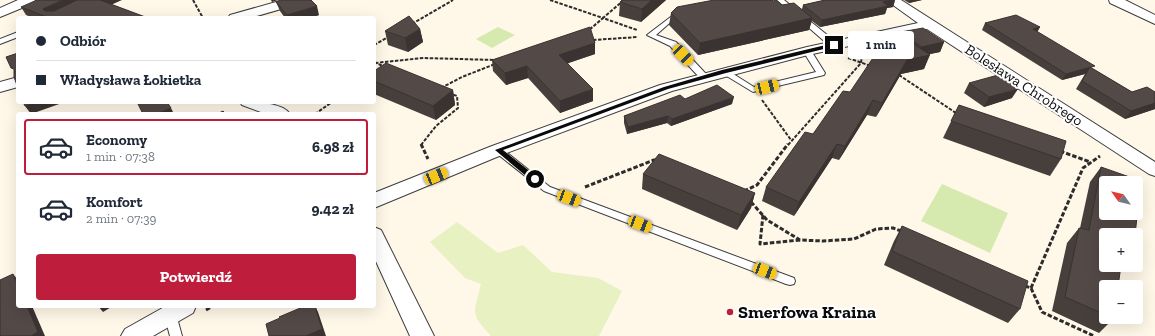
<!DOCTYPE html>
<html lang="pl">
<meta charset="utf-8">
<style>
:root{--surface:#fff;--page:#f6f6f7;--text:#1f2937;--muted:#747a83;--line:#e0e1e3;--accent:#bf1d3c}
body{margin:0;font-family:"Zilla Slab",serif;background:var(--page);color:var(--text);height:100vh;display:flex;flex-direction:column;font-size:15px;white-space:nowrap}
*{box-sizing:border-box;margin:0}
p{font-size:13px;color:var(--muted)}
.icon{flex:none;width:22px;height:22px;fill:none;stroke:currentColor;stroke-width:2;stroke-linecap:round;stroke-linejoin:round}
.map{position:relative;flex:1;overflow:hidden}
.details{position:absolute;left:16px;top:112px;width:360px;height:196px;display:flex;flex-direction:column;background:var(--surface);border-radius:4px;box-shadow:0 4px 16px #0002}
.details>*{flex:none}
.hud{position:absolute;left:16px;top:16px;width:360px;height:88px;border-radius:4px;box-shadow:0 4px 16px #0002;display:grid;align-content:center;height:88px;padding:0 20px;background:var(--surface)}
.needle{width:26px;rotate:304deg}
.buttons{position:absolute;left:1099px;top:176px;display:grid;gap:8px}
.buttons a{display:grid;place-items:center;width:44px;height:44px;border-radius:4px;background:var(--surface);box-shadow:0 4px 16px #0002;font-size:20px}
.end{position:absolute;width:18px;height:18px;margin:-9px;border:5px solid #0a0a0a;background:#fff;box-shadow:0 0 0 2px #fff}
.from{border-radius:50%}
.bubble{position:absolute;height:28px;border-radius:4px;background:var(--surface);box-shadow:0 4px 16px #0002;font-size:13px;font-weight:700;line-height:28px;text-align:center}
.car{position:absolute;width:12px;height:24px;margin:-12px -6px;border-radius:5px;box-shadow:0 0 3px 1px #0007;background:linear-gradient(#f5c518 24%,#345 0 40%,#f5c518 0 76%,#345 0 86%,#f5c518 0)}
.hud b{display:flex;align-items:center;gap:14px;height:38px;font-size:15px}
.hud b+b{border-top:1px solid var(--line)}
.hud i{width:10px;height:10px;background:var(--text)}
ul{padding:7px 0 0;list-style:none}
li{display:flex;align-items:center;gap:12px;height:56px;margin:0 8px 6px;padding:0 12px;border:2px solid transparent;border-radius:4px}
li div{flex:1}
li b{display:block;font-size:15px}
li em{font-style:normal;font-weight:700}
li.current{border-color:var(--accent)}
li>.icon{width:36px;height:36px;stroke-width:1.5}
.primary-button{display:flex;gap:8px;margin-top:auto;padding:8px 20px}
.primary-button a{flex:1;height:46px;border-radius:4px;background:var(--accent);color:#fff;font-size:16px;font-weight:700;line-height:46px;text-align:center}
.map>svg:first-child{display:block}
.green{fill:#d6eab0}
.pitch{fill:#e7f1c2}
.lines{fill:none;stroke-linecap:round;stroke-linejoin:round}
.lane-casing{stroke:#3d3d3d;stroke-width:2}
.street-casing{stroke:#3d3d3d;stroke-width:2}
.path-far1{stroke:#2c2c2c;stroke-width:2;stroke-dasharray:3.5 1.5;stroke-linecap:butt}
.path{stroke:#2c2c2c;stroke-width:3;stroke-dasharray:4.5 2;stroke-linecap:butt}
.lane{fill:#fff;fill-rule:evenodd}
.street{fill:#fff;fill-rule:evenodd}
.wall{fill:#473f3c}
.shaded-wall{fill:#3a3331}
.building{fill:#534946;stroke:#3a3331;fill-rule:evenodd}
.route{fill:#0a0a0a}
.poi-dot{fill:#bf1d3c;stroke:#fff;stroke-width:1.5}
.labels{text-anchor:middle;dominant-baseline:central;stroke-width:4;stroke-linejoin:round;paint-order:stroke}
.street-label{font-size:15px;fill:#0a0a0a;stroke:#fff}
.near-poi-label{font-size:18px;font-weight:bold;fill:#0a0a0a;stroke:#fff;text-anchor:start}
</style>
<div class="map">
<svg width="1155" height="336" viewBox="0 0 1155 336">
<rect width="100%" height="100%" fill="#fff7e7"/>
<g class="green">
<path d="M498,27L515,35L492,48L476,39Z"/>
<path d="M942,184L1008,213L990,253L921,221Z"/>
</g>
<path class="pitch" d="M457,222L498,253L523,245L552,272L598,278L622,291L599,336H491C469,312 474,314 481,284L465,278L430,242Z"/>
<g class="lines">
<g class="lane-casing">
<g id="lane">
<path d="M777,0H784L837,43V47H831Z"/>
<path d="M672,16L675,18L674,19L656,35L676,42L707,75V79H701L670,46L647,35Z"/>
<path d="M18,32V37L0,44V39Z"/>
<path d="M804,49H810L825,73L824,75L753,92L720,72L724,70H727L754,87L816,72L803,51Z"/>
<path d="M498,147L501,148L550,187L794,278L795,281L794,284L790,285L786,284L544,191L495,152L494,150L495,148Z"/>
<path d="M170,309L174,311L176,314L182,336H170L164,314L166,311Z"/>
</g>
</g>
<g class="street-casing">
<g id="street">
<path d="M18,0H35L34,3L0,17V8Z"/>
<path d="M283,0H303L302,3L250,18H228L230,15Z"/>
<path d="M886,0H901L1155,162V176L1149,174L927,29L808,55L672,91L504,154L374,208V193L492,146L660,85L807,47L918,23Z"/>
<path d="M1109,0H1125L1155,15V24L1110,3Z"/>
<path d="M18,77V87L0,92V82Z"/>
<path d="M240,102C253,102 282,102 290,114H266L242,105Z"/>
<path d="M374,227L381,230L434,336H410L374,257Z"/>
<path d="M166,306H196L193,313L153,336H121L125,329Z"/>
</g>
</g>
<g class="path-far1">
<path d="M193,0L203,18"/>
<path d="M550,0L603,18L589,30"/>
<path d="M624,0L603,18L637,30"/>
<path d="M412,24L453,0"/>
<path d="M593,40L638,37"/>
<path d="M374,45L388,37"/>
<path d="M848,58L871,66"/>
<path d="M374,62L385,67"/>
<path d="M375,63L423,58L496,60"/>
<path d="M899,75L956,113"/>
<path d="M441,88L462,77L495,64"/>
<path d="M762,100L791,140"/>
<path d="M315,114L332,102"/>
<path d="M421,145L436,126L458,108L457,96L451,94"/>
<path d="M788,145L861,63L862,55"/>
</g>
<g class="path">
<path d="M421,144L428,159"/>
<path d="M1060,151L1090,162"/>
<path d="M585,187L654,160L657,161"/>
<path d="M744,191L757,185L788,144"/>
<path d="M751,202L767,220L800,240L823,241L854,239L876,229L893,228L901,231"/>
<path d="M763,215L760,244L800,240"/>
<path d="M1025,286L1031,288L1042,312L1094,336"/>
<path d="M1031,288L1083,168L1100,156"/>
<path d="M206,310L213,306"/>
</g>
<use href="#lane" class="lane"/>
<use href="#street" class="street"/>
</g>
<g class="wall">
<path d="M622,0H666L641,22L619,16L620,2Z"/>
<path d="M825,0H895L893,7L887,8L885,14L820,27L812,21L809,30L698,55L669,25L671,13L773,1L782,5L802,9L803,5Z"/>
<path d="M904,0H922L909,3Z"/>
<path d="M276,2L319,15L310,18H285L280,11Z"/>
<path d="M112,5L148,18H33L26,15L21,7Z"/>
<path d="M985,23L1040,27L1037,32L1093,69L1132,92H1155V109L1125,119L1076,89L1085,74L1062,80L982,30Z"/>
<path d="M420,29L423,42L408,52L388,45L385,31Z"/>
<path d="M901,32L944,42L940,52L929,54L924,69L901,74L876,117L867,115L839,160L832,158L794,216L762,201L766,187L850,92L898,42H897Z"/>
<path d="M595,43V54L568,63L593,101L560,113L528,78L506,85L493,71L492,60Z"/>
<path d="M374,71L453,90L455,105L436,120L374,94Z"/>
<path d="M969,83L1012,98L984,107L964,93Z"/>
<path d="M685,99L732,104L671,126L667,123L627,134L624,123V116Z"/>
<path d="M959,105L1061,159L1050,176L943,138Z"/>
<path d="M1101,167L1106,235V317H1114V318L1099,333L1052,311L1067,243L1079,228H1080L1090,182Z"/>
<path d="M643,174L755,193L751,208L737,230L642,189Z"/>
<path d="M902,226L1020,309L1008,323L884,265L894,241Z"/>
</g>
<g class="shaded-wall">
<path d="M62,0H85L49,18L43,9Z"/>
<path d="M100,0H122L104,8Z"/>
<path d="M271,0H278L272,2Z"/>
<path d="M652,0H666L641,22L642,9Z"/>
<path d="M892,0H895L893,7L887,8L885,14L820,27L822,20L883,2Z"/>
<path d="M910,0H922L909,3Z"/>
<path d="M317,6L319,15L310,18H288L287,15Z"/>
<path d="M812,18L809,30L698,55L700,43Z"/>
<path d="M1040,27L1036,34L1033,29Z"/>
<path d="M420,29L423,42L408,52L405,38Z"/>
<path d="M944,42L940,52L917,57L921,47Z"/>
<path d="M595,43V54L560,66L559,55Z"/>
<path d="M930,55L924,69L901,74L876,117L882,103L907,60Z"/>
<path d="M527,66L528,78L506,85L505,73Z"/>
<path d="M1090,67L1085,74L1062,80L1066,74Z"/>
<path d="M593,89V101L560,113V101Z"/>
<path d="M1018,89L1012,98L984,107L989,97Z"/>
<path d="M453,90L455,105L436,120L433,106Z"/>
<path d="M734,97L732,104L671,126L672,119Z"/>
<path d="M873,100L867,115L839,160L845,146Z"/>
<path d="M37,102H62V103L31,114L25,106Z"/>
<path d="M1155,103V109L1125,119L1131,111Z"/>
<path d="M171,108L174,114H155Z"/>
<path d="M668,116L667,123L627,134L628,127Z"/>
<path d="M837,144L832,158L794,216L799,202Z"/>
<path d="M755,193L751,208L737,230L741,215Z"/>
<path d="M13,274L18,280V286Z"/>
<path d="M27,306H32L45,336H31Z"/>
<path d="M98,306H113L103,312Z"/>
<path d="M315,306L318,312L326,336H306Z"/>
</g>
<g class="building">
<path d="M37,0H62L43,9L45,11H54L77,0H100L148,18H49L21,7Z"/>
<path d="M284,0H311L317,6L287,15L276,2Z"/>
<path d="M622,0H652L642,9L620,2Z"/>
<path d="M714,0H772L773,1L776,0L782,5L794,3L812,18L700,43L671,13L677,7Z"/>
<path d="M825,0H892L883,2L888,6L822,20L803,5Z"/>
<path d="M1016,15L1040,27L1033,29L1095,66L1066,74L985,23Z"/>
<path d="M409,16L420,29L405,38L385,31Z"/>
<path d="M590,27L595,43L559,55L593,89L560,101L527,66L505,73L492,60Z"/>
<path d="M923,28L944,42L921,47L901,32Z"/>
<path d="M908,40L930,55L907,60L882,103L873,100L845,146L837,144L799,202L766,187L805,132L813,134L843,91L850,92L881,46Z"/>
<path d="M18,53V88L14,77V69L11,68L6,57Z"/>
<path d="M386,63L453,90L433,106L374,81V71Z"/>
<path d="M1090,67L1132,92L1147,87L1155,92V103L1131,111L1082,81Z"/>
<path d="M998,75L1018,89L989,97L969,83Z"/>
<path d="M717,85L734,97L672,119L668,116L628,127L624,116L680,95L685,99Z"/>
<path d="M23,102H37L25,106Z"/>
<path d="M137,102H167L171,108L155,114H143Z"/>
<path d="M959,105L1066,141L1061,159L951,121Z"/>
<path d="M223,111L226,114H217Z"/>
<path d="M659,154L755,193L741,215L643,174Z"/>
<path d="M1101,167L1141,181L1135,235H1106V265H1121L1118,287H1106V315L1065,297L1079,228L1089,230ZM1106,183H1136V213H1106Z"/>
<path d="M902,226L1028,281L1020,309L892,251Z"/>
<path d="M13,274L18,286V306H27L38,332L31,336H0V280Z"/>
<path d="M305,306H315L322,329L306,336H269L266,324L280,318L279,317Z"/>
</g>
<path class="route" d="M834,43L837,45L836,46L726,73L668,89L503,150L537,177V181H532L495,150L664,87L722,70Z"/>
<circle class="poi-dot" cx="730" cy="312" r="4"/>
<g class="labels">
<g class="street-label">
<text transform="translate(1024 85) rotate(33)">Bolesława Chrobrego</text>
</g>
<g class="near-poi-label">
<text x="738" y="312">Smerfowa Kraina</text>
</g>
</g>
</svg>
<div class="buttons">
<a><svg class="needle" viewBox="-14 -14 28 28"><path d="M0-13l5 13h-10z" fill="#e53935"/><path d="M0 13l5-13h-10z" fill="#747a83"/></svg></a>
<a>+</a>
<a>−</a>
</div>
<i class="end from" style="left:535px;top:179px"></i>
<i class="end" style="left:834px;top:45px"></i>
<div class="bubble" style="left:848px;top:31px;width:66px">1 min</div>
<i class="car" style="left:683px;top:55px;rotate:136deg"></i>
<i class="car" style="left:767px;top:87px;rotate:76deg"></i>
<i class="car" style="left:436px;top:176px;rotate:68deg"></i>
<i class="car" style="left:569px;top:198px;rotate:111deg"></i>
<i class="car" style="left:640px;top:224px;rotate:111deg"></i>
<i class="car" style="left:765px;top:271px;rotate:111deg"></i>
<div class="hud">
<b><i class="from"></i>Odbiór</b>
<b><i></i>Władysława Łokietka</b>
</div>
<section class="details">
<ul>
<li class="current"><svg class="icon" aria-label="car" viewBox="0 0 24 24"><path d="M5 17H2v-5l4-1 3-4h7l3 4 3 1v5h-3M9 17h6M6 11h13"/><circle cx="7" cy="17" r="2"/><circle cx="17" cy="17" r="2"/></svg><div><b>Economy</b><p>1 min · 07:38</p></div><em>6.98 zł</em></li>
<li><svg class="icon" aria-label="car" viewBox="0 0 24 24"><path d="M5 17H2v-5l4-1 3-4h7l3 4 3 1v5h-3M9 17h6M6 11h13"/><circle cx="7" cy="17" r="2"/><circle cx="17" cy="17" r="2"/></svg><div><b>Komfort</b><p>2 min · 07:39</p></div><em>9.42 zł</em></li>
</ul>
<div class="primary-button"><a>Potwierdź</a></div>
</section>
</div>
